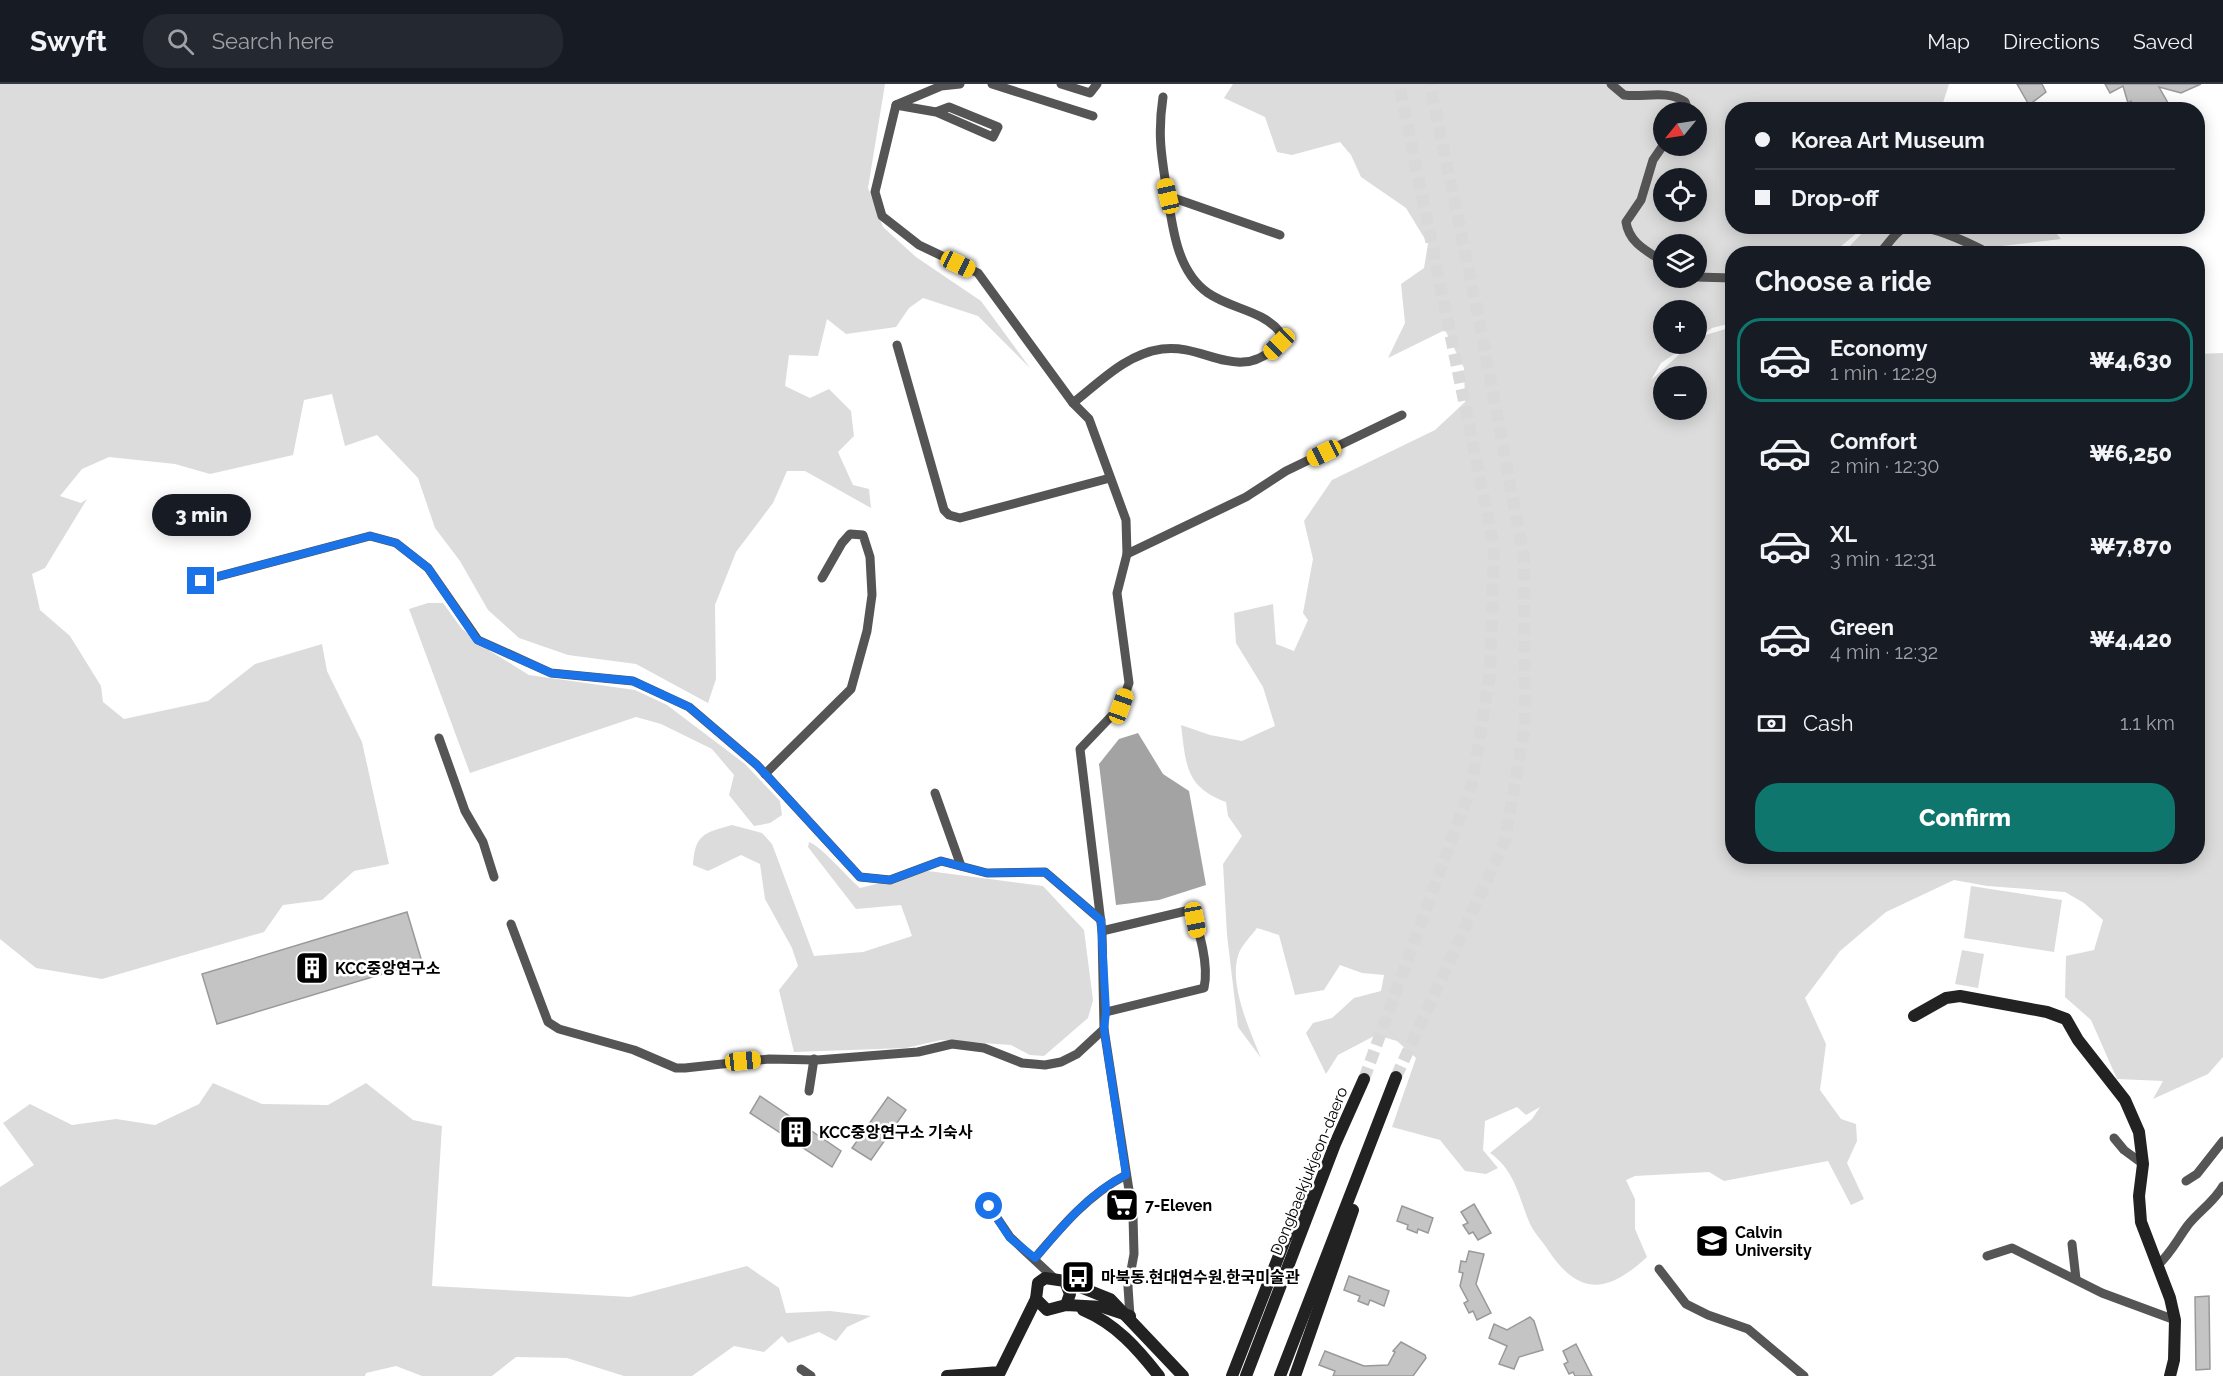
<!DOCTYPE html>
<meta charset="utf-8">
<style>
:root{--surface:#171b24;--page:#242831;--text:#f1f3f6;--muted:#9ea1a6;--line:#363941;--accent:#0f766e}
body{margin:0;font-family:Raleway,"Noto Sans KR",sans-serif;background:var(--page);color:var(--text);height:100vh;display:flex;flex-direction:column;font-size:22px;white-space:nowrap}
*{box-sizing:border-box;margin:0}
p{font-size:20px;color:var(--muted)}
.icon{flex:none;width:33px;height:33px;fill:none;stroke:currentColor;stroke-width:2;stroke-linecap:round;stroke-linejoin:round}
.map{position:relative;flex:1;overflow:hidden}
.details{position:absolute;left:1725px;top:162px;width:480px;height:618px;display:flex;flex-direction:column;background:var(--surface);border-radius:24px;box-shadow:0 3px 15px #0003}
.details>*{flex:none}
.hud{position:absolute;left:1725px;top:18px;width:480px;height:132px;border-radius:24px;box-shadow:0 3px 15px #0003;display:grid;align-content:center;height:132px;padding:0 30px;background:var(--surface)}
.needle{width:39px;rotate:240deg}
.controls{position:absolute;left:1653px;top:18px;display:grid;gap:12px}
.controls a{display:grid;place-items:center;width:54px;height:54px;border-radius:50%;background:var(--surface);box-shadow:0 3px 15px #0003;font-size:30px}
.end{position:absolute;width:27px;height:27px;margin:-14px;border:8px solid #1a73e8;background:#fff;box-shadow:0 0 0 3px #fff}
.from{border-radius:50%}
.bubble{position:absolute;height:42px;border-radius:21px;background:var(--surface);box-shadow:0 3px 15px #0003;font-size:20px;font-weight:800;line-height:42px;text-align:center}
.car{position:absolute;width:18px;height:36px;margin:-18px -9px;border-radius:8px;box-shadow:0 0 4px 2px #0007;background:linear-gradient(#f5c518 24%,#345 0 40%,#f5c518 0 76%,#345 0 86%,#f5c518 0)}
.hud b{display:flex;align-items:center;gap:21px;height:57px;font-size:22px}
.hud b+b{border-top:2px solid var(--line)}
.hud i{width:15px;height:15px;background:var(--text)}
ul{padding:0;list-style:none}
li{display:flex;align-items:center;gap:18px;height:84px;margin:0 12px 9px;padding:0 18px;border:3px solid transparent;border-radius:24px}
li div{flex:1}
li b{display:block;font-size:22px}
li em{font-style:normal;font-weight:800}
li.active{border-color:var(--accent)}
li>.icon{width:54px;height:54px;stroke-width:1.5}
h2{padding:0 30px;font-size:27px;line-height:72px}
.pay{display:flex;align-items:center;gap:15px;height:66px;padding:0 30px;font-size:22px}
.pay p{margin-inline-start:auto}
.cta{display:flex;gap:12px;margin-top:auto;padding:12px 30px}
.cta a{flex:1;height:69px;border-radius:24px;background:var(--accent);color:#fff;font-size:24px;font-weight:800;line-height:69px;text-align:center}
header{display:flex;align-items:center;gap:36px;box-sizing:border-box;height:84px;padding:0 30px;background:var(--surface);border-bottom:2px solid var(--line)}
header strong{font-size:28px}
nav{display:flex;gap:33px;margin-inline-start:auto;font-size:21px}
.search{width:420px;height:54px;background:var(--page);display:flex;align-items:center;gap:15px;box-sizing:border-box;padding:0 21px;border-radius:24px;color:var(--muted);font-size:22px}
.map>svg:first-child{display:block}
.green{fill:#dcdcdc;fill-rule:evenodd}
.water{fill:#a3a3a3}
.building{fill:#c4c4c4;stroke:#999;stroke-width:1.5}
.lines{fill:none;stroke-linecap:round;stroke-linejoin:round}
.secondary-tunnel{stroke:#d9d9d9;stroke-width:12;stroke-dasharray:12 6;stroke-linecap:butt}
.street{stroke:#555;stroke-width:9}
.secondary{stroke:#222;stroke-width:12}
.route{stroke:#1a73e8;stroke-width:8}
.labels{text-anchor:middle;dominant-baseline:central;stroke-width:5;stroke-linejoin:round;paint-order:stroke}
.poi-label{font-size:16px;font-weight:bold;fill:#000;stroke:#fff;text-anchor:start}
.street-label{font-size:16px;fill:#000;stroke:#fff}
</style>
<header>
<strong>Swyft</strong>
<div class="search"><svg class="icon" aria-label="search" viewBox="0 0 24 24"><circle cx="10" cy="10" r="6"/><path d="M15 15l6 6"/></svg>Search here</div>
<nav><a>Map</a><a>Directions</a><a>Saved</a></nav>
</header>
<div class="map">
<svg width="2223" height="1292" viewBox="0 0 2223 1292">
<rect width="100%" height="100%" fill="#fff"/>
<g class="green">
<path d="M0,0H885L868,104L883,143L916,173L981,217L1030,284L978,232L923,214L909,224L896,243L846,250L827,235L818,272L789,271L785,302L810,314L829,305L851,327L854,352L838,368L853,401L869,405L871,424L805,387H787L773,419L736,468L715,521L716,595L708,619L636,580L568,571L519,554L488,526L460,477L435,444L418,394L377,351L345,362L332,310L304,316L293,371L210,390L175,380L109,373L82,385L60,412L81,419L87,415L45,484L32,490L40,526L70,552L101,602L103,618L124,635L208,617L255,580L322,560L327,587L362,658L389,780L354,787L322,816L283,821L264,848L102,895L36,884L0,855Z"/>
<path d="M1233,0H1949L1941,25L1732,26V142L1864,143L1833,169L1732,170V239L1712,244L1699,253L1732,243V772H2198V270L2223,269V973L2208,990L2153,1015L2163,997L2117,995L2091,936L2065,913L2066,872L2094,866L2103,836L2084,819L2065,808L1987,802L1954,796L1886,828L1840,867L1805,914L1826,960L1820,1006L1841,1035L1856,1040L1857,1057L1847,1079L1864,1115L1851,1121L1828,1077L1724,1097L1709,1088L1635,1092L1626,1096L1635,1115V1145L1647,1173C1607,1210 1578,1213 1546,1163C1541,1156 1534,1148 1530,1140C1519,1114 1515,1086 1490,1069L1532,1035L1540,1023L1526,1031L1517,1023L1485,1037L1483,1066L1498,1084L1486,1090L1465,1087L1440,1056L1392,1043L1416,974L1397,957L1376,951L1338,971L1326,990L1306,949L1313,939L1332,934L1354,914L1381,907L1384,891L1362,889L1340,881L1324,906L1295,911L1279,851L1257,844C1251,852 1240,863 1238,872C1229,901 1250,947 1261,974L1238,943L1227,851L1223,780L1242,752L1228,732L1226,718C1185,703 1186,680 1181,641L1210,651L1242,657L1275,642L1263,603L1236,559L1234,529L1273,520L1276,560L1294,567L1308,536L1303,529L1313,475L1304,437L1332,396L1435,346L1465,318L1464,284L1445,246L1388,274L1405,239L1401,200L1424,184L1428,160L1406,124L1361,93L1351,71L1340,58L1292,71L1277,68L1265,33L1224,14ZM1664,28H1696V62H1664ZM1664,94H1696V128H1664ZM1664,160H1696V194H1664ZM1664,226H1696V260H1691L1651,296L1661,279L1689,260H1664ZM1664,292H1696V326H1664Z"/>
<path d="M1868,143H2051L2061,155L2002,162L2020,169L1842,170Z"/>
<path d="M428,519H443L462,545L490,567L529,591L635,606L667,621L745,680L780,717L782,731L770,739L754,742L729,711L734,691L712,665L661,640L636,633L470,689L409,525Z"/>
<path d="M732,741L762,749L772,760L814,872L863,868L912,852L901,821L856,825L808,763L809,758C820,761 848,794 860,804L928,787L1043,802L1084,846L1093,916L1088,934L1044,972L1030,971L1011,961L941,956L906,964L794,968L779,906L798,882L792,864L765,815L760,780L741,771L708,787L693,781C695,750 704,749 732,741Z"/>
<path d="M1971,802L2062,816L2054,868L1964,854Z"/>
<path d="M1962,866L1984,870L1978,904L1955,900Z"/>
<path d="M213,999L262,1020L328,1021L366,999L413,1036L442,1042L432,1202L630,1213L747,1182L779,1204L786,1229L830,1227L871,1232L847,1243L836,1257L819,1248L788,1259L782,1252L764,1268L734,1262L692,1292H624L567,1274L516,1273L492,1292H422L396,1282L366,1289L365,1292H0V1103L34,1081L3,1039L30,1020L72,1041L116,1035L155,1041L199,1020Z"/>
</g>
<path class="water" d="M1138,649L1163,690L1189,707L1206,801L1159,816L1116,821L1099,680L1119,655Z"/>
<g class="building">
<path d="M2017,0H2042L2046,8L2029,21Z"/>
<path d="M2105,0H2201L2181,9L2159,3L2172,26H2136L2131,17L2128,19L2123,2L2110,9Z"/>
<path d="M407,828L422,878L217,940L202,890Z"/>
<path d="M760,1012L841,1067L832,1083L750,1029Z"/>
<path d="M888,1013L906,1026L871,1076L852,1064Z"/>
<path d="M1474,1120L1491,1149L1478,1156L1473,1148L1469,1150L1463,1141L1468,1139L1461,1128Z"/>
<path d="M1402,1122L1433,1134L1428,1149L1418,1145L1417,1149L1407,1145L1408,1141L1397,1137Z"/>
<path d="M1469,1167L1484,1170L1476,1200L1491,1229L1477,1236L1473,1227L1469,1229L1464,1219L1468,1217L1460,1202L1463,1189L1459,1188L1461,1177L1466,1178Z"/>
<path d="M1349,1192L1389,1207L1384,1222L1370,1216L1368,1221L1358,1217L1360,1212L1344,1206Z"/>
<path d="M2209,1212L2210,1285L2196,1286L2195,1213Z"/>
<path d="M1530,1233L1534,1237L1543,1266L1519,1273L1514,1285L1499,1280L1507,1262L1489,1254L1494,1240L1507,1246Z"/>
<path d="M1401,1258L1425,1271L1426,1274L1413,1292H1333L1335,1287L1319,1281L1325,1267L1364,1282L1388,1281L1395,1268L1393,1267Z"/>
<path d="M1576,1260L1592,1292H1575L1573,1288L1569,1290L1564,1280L1568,1278L1563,1267Z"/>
</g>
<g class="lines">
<g class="secondary-tunnel">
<path d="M1396,993L1505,757L1525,642L1524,474L1479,235L1430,0"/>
<path d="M1364,995L1472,700L1490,590L1494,463L1399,0"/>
</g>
<g class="street">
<path d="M992,0L1093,32"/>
<path d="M1061,0L1090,9L1097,0"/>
<path d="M1611,0L1624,11C1644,14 1667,5 1685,18L1689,28"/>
<path d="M896,21L875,108L882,132L919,161L978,189L1073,319L1089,335L1126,436L1127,470L1117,509L1129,599L1121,622L1080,665L1102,847L1104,945L1133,1132L1134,1170L1128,1203L1130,1232"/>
<path d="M936,28L949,23L998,43L993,53L936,28L896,21L941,2L960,0"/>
<path d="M1664,60L1653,76L1641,116L1626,138C1629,159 1647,167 1664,178"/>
<path d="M1168,112L1280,151"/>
<path d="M1879,170C1887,162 1893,151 1902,145C1920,135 1964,157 1981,165"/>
<path d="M1696,193L1732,194"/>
<path d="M897,261L944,426L949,431L960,434L1110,394"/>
<path d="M1073,319C1100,298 1126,270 1162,265C1206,259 1238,301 1279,260L1280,248C1262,226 1231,225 1208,209C1178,188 1173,147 1168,114C1162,75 1157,53 1163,13"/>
<path d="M1127,470L1246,413L1286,387L1402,331"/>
<path d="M201,497L370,452L396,459L428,484L478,556L551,589L633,597L689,623L757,681L860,793L890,796L941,777L987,789L1045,788L1101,836"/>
<path d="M439,654L465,727L483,758L494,793"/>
<path d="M765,690L851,605L867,547L872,511L870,473L863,451L850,450L842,459L822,494"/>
<path d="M935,709L961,782"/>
<path d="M511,840L548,938L559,945L634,966L676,984H685L769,975L817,976L918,968L952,960L984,964L1022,979L1045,981L1061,978L1077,970L1104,945"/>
<path d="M1102,847L1190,826C1200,846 1209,882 1204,904L1106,928"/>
<path d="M809,1007L814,975"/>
<path d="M2114,1054L2124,1066L2143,1080"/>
<path d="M2186,1097L2197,1090L2223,1057"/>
<path d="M989,1122L1010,1153L1054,1194"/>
<path d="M2072,1160L2076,1195"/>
<path d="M1987,1172L2012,1164L2102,1209L2175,1236"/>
<path d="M1035,1174C1062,1142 1089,1110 1126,1091"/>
<path d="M2157,1182C2171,1169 2177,1156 2188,1141C2199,1127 2214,1118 2223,1102"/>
<path d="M1659,1185L1686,1220L1708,1231L1748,1245L1804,1292"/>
<path d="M801,1285L811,1292"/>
</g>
<g class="secondary">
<path d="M1914,932L1946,914L1960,912L2047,928L2066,935L2078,956L2125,1016L2139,1048L2143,1080L2139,1112L2141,1138L2170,1214L2175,1236L2174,1276L2170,1292"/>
<path d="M1065,1197L1110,1215L1183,1292"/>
<path d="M1066,1221L1070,1210L1065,1197L1045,1194L1038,1199L1036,1215L1047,1226L1066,1221L1103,1223L1130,1232"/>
<path d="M1083,1226C1116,1240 1137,1264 1159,1292"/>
<path d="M947,1292L1000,1288L1036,1215"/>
<path d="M1232,1292L1285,1156L1309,1109"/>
<path d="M1246,1292L1335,1060L1364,995"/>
<path d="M1280,1292L1396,993"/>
<path d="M1295,1292L1353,1126"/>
</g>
</g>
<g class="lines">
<path class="route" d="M201,497L370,452L396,459L428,484L477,556L551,589L633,597L689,623L757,681L860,793L890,796L941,777L987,789L1045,788L1101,836L1106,928L1104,945L1126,1091C1089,1109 1062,1143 1035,1174L1010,1154L989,1122"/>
</g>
<defs>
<g id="building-square" transform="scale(1.725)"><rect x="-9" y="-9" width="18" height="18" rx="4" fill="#000" stroke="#fff"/><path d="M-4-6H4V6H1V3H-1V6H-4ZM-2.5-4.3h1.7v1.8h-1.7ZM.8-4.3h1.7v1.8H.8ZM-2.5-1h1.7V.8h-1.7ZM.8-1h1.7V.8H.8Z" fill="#fff"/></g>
<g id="supermarket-square" transform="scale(1.725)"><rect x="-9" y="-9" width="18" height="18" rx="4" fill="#000" stroke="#fff"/><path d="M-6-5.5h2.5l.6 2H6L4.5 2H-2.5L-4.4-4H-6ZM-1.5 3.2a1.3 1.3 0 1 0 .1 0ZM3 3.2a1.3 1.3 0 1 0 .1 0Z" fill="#fff"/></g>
<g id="university-square" transform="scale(1.725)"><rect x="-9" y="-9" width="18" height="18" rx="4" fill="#000" stroke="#fff"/><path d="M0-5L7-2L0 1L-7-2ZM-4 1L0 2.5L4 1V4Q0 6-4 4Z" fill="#fff"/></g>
<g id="bus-square" transform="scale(1.725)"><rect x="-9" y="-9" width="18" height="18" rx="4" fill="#000" stroke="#fff"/><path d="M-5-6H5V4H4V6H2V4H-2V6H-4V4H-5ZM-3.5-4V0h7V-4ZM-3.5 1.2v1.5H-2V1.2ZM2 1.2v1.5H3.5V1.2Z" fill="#fff"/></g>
</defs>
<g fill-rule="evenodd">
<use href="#building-square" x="312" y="884"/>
<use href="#building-square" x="796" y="1048"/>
<use href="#supermarket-square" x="1122" y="1121"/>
<use href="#university-square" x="1712" y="1157"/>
<use href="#bus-square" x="1078" y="1193"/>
</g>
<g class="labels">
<g class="poi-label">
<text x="335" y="884">KCC중앙연구소</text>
<text x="819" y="1048">KCC중앙연구소 기숙사</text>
<text x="1145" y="1121">7-Eleven</text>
<text x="1735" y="1148">Calvin<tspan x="1735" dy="18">University</tspan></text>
<text x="1101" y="1193">마북동.현대연수원.한국미술관</text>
</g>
<g class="street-label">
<text transform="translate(1309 1087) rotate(-68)">Dongbaekjukjeon-daero</text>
</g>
</g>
</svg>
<div class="controls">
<a><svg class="needle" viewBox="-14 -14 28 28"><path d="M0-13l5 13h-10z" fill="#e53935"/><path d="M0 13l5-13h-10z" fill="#9ea1a6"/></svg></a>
<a><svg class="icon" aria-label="locate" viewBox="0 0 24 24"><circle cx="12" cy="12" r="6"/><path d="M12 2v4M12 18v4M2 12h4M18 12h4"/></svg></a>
<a><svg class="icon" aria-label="layers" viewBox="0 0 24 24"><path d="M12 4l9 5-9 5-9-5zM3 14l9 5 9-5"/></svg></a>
<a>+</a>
<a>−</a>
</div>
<i class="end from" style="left:989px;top:1122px"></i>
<i class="end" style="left:201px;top:497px"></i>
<div class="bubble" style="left:152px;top:410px;width:99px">3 min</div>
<i class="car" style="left:1168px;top:112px;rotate:347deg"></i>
<i class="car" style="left:958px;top:180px;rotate:115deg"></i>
<i class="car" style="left:1279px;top:260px;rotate:225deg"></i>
<i class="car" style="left:1324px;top:369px;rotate:244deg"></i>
<i class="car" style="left:1121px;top:622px;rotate:20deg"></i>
<i class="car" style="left:1195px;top:836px;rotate:169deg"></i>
<i class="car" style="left:743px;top:977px;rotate:84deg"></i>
<div class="hud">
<b><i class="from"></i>Korea Art Museum</b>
<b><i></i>Drop-off</b>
</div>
<section class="details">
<h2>Choose a ride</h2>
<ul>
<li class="active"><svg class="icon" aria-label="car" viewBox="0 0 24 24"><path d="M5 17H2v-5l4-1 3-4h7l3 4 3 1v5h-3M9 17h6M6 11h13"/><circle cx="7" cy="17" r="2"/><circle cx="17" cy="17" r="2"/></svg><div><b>Economy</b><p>1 min · 12:29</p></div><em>₩4,630</em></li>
<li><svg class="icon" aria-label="car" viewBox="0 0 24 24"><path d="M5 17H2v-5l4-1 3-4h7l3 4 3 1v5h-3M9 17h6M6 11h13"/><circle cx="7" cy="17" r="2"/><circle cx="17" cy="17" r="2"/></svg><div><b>Comfort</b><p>2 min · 12:30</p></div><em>₩6,250</em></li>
<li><svg class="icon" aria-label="car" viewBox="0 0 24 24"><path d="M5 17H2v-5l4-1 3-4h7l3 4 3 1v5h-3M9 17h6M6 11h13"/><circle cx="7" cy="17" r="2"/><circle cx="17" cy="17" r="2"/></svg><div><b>XL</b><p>3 min · 12:31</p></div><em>₩7,870</em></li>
<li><svg class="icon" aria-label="car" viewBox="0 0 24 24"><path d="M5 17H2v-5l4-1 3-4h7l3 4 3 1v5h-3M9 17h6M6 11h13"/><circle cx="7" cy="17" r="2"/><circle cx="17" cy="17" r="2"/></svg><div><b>Green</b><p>4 min · 12:32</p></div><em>₩4,420</em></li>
</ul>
<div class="pay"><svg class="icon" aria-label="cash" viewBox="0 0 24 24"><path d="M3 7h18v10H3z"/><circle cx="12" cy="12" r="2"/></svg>Cash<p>1.1 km</p></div>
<div class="cta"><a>Confirm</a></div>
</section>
</div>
